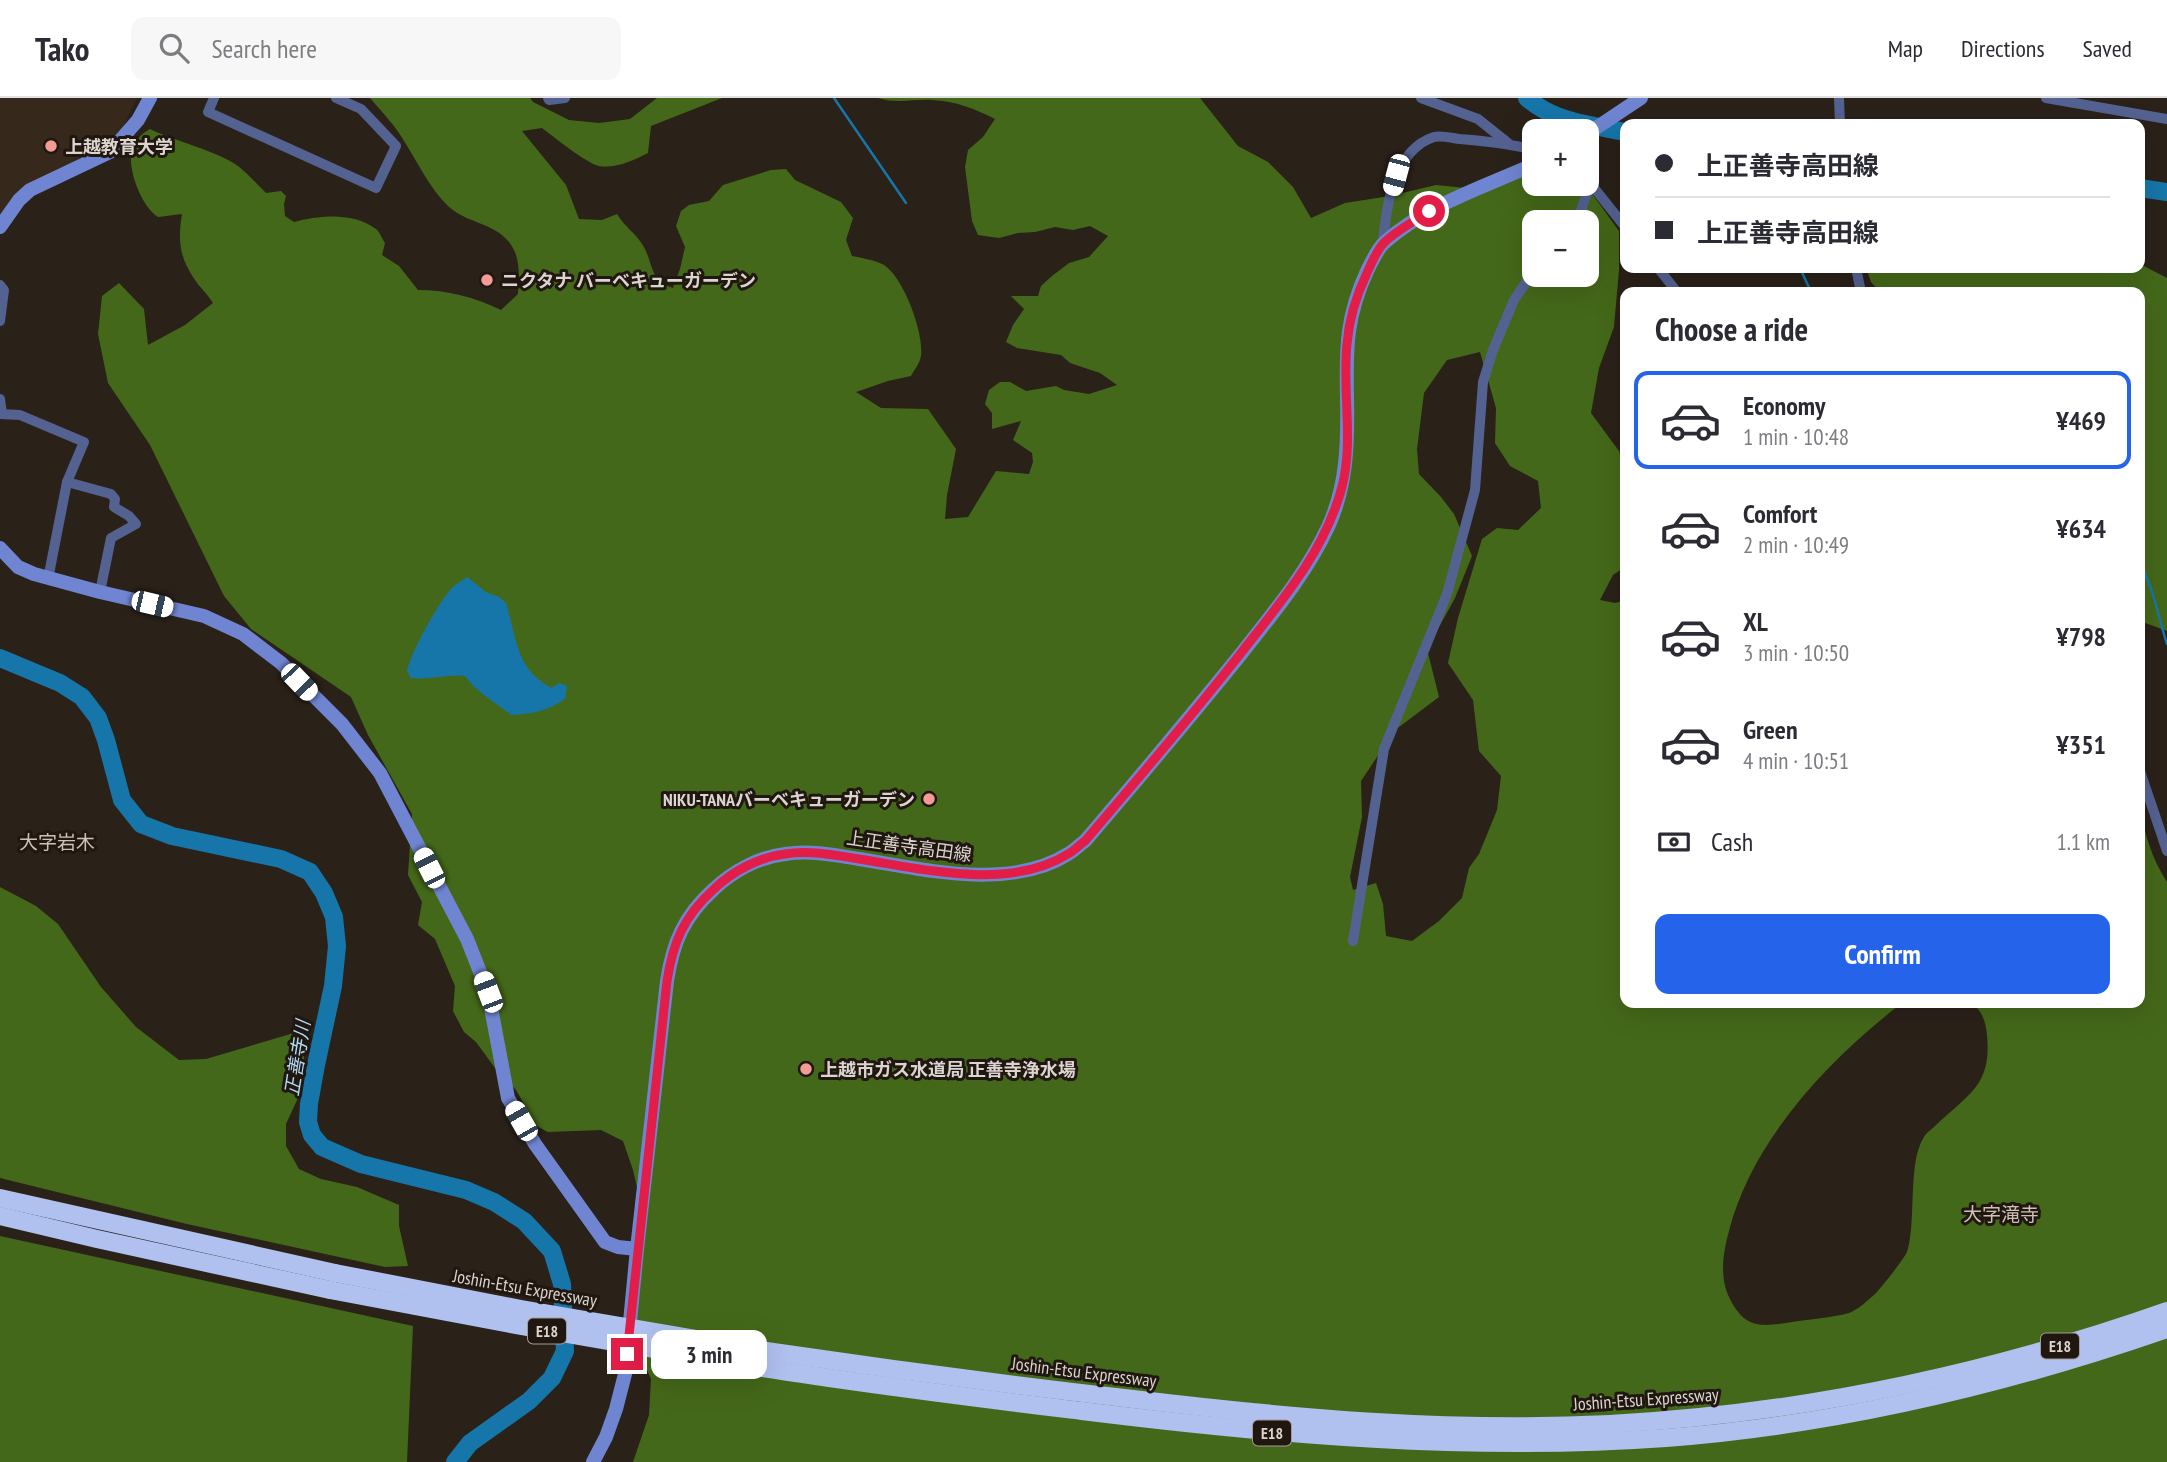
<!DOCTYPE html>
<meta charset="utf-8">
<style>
:root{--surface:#fff;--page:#f7f7f7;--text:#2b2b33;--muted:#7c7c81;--line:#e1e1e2;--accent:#2563eb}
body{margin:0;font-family:"PT Sans Narrow","Noto Sans JP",sans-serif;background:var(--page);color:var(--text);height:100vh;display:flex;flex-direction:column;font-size:26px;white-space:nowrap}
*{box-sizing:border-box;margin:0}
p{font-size:23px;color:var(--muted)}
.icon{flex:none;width:38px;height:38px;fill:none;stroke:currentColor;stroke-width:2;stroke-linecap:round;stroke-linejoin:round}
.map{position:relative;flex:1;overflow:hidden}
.drawer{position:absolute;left:1620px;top:189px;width:525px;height:721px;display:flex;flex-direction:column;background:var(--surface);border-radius:14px;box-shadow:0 7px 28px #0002}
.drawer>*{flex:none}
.guide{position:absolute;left:1620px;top:21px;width:525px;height:154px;border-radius:14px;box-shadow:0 7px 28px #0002;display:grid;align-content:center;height:154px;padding:0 35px;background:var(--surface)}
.buttons{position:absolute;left:1522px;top:21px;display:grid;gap:14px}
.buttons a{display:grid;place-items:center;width:77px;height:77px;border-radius:14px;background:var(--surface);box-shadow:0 7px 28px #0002;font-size:35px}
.end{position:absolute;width:32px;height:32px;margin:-16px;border:9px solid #e11d48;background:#fff;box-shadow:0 0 0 4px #fff}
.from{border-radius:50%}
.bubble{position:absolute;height:49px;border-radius:14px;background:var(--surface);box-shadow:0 7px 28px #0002;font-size:23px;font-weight:700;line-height:49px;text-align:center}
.car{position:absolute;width:21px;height:42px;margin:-21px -10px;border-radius:9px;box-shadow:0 0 5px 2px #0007;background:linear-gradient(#fff 24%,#345 0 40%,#fff 0 76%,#345 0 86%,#fff 0)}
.guide b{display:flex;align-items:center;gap:24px;height:66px;font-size:26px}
.guide b+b{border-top:2px solid var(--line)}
.guide i{width:18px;height:18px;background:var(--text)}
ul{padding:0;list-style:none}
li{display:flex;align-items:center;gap:21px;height:98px;margin:0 14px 10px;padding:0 21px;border:4px solid transparent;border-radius:14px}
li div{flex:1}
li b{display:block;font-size:26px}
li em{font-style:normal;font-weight:700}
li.active{border-color:var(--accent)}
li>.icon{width:63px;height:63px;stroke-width:1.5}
h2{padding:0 35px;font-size:32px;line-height:84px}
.pay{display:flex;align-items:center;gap:18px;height:77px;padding:0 35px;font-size:26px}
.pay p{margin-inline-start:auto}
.primary-button{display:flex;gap:14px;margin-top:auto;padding:14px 35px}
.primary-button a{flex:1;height:80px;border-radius:14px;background:var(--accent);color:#fff;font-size:28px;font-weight:700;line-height:80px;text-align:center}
header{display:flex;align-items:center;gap:42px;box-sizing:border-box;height:98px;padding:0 35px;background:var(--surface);border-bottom:2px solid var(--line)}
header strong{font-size:33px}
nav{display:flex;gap:38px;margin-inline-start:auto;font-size:24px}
.search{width:490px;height:63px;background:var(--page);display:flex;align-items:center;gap:18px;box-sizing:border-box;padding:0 24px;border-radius:14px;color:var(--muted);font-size:26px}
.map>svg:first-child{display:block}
.built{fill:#37281c}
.forest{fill:#446819;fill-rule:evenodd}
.water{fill:#1676a9}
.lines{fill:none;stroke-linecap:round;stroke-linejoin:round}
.stream{stroke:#1676a9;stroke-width:2.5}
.river{stroke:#1676a9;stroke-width:18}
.street{stroke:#546292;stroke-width:10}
.secondary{stroke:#7085d2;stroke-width:14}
.highway{stroke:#b0c0ef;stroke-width:18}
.highway-bridge{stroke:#b0c0ef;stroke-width:18}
.route{stroke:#e11d48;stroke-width:9}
.poi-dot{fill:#f59b96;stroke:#201710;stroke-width:2.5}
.labels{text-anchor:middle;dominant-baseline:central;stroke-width:6;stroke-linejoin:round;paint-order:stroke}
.shield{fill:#201710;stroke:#a39b96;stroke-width:2}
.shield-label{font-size:16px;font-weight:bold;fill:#dbd4cf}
.poi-label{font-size:18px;font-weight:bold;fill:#dbd4cf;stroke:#201710;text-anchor:start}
.street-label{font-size:18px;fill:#dbd4cf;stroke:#201710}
.neighbourhood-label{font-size:19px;fill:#cdc1b6;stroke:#201710}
.water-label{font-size:19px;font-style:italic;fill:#b2daf6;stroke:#201710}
</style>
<header>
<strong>Tako</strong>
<div class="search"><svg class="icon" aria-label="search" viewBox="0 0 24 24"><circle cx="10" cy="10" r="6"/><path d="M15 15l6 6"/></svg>Search here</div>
<nav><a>Map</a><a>Directions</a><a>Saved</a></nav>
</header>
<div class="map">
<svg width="2167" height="1364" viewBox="0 0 2167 1364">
<rect width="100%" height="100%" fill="#2a2119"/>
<path class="built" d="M0,0H137L121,33L84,63L0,118Z"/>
<g class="forest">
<path d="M370,0H530L533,4L569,22L599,25L630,21L657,0H722L651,28L648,55C634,62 616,71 599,68C586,65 554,39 542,30L522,33L566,87L579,121L602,122L617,116C624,128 635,135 642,146C654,164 648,182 673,190L680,171L685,149L676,128L681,113L689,107L709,103L723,87L771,72L786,71L795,82L841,104L853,120L846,142L852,158C862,160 875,162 884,167C904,180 924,235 921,258C920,265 914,272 911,278L888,283L856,294L881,310L928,311L956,351L947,397L945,421L968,419L996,373L1029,376L1033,364L1032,355L1013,342L1021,323L992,331V315L985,306L989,292L1000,284H1010L1026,293L1056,288L1064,292L1089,296L1117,287L1100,275L1070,265L1061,257L1017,250L1006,244L1013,227L1024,211L1011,198H1038L1041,188L1052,178L1069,165L1089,159L1108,138L1090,128L1073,132L1055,129L1035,134L1018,135L999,140L978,137L972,123L965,69L968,52L983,39L995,21C975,11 956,3 932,2C912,1 898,6 878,0H1200L1238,48L1268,64L1293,89L1311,120L1345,105L1390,98L1436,87L1466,90L1535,71V86H1585L1619,133V172L1614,229L1599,270L1591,315L1619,353L1626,379V468L1613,477L1600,502L1615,505L1626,502V905H1902C1829,961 1752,1042 1729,1133C1723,1155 1719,1180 1730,1201C1745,1231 1761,1229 1792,1224C1810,1221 1831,1220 1849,1215C1858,1212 1868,1202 1875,1196C1881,1190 1904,1161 1907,1154C1917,1123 1907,1065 1924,1039C1926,1035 1932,1031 1935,1028C1968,996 1992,988 1987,937C1986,924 1982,913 1972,905H2140V708C2144,735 2152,761 2167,784V1364H633L649,1317L651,1281L635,1245L639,1098L633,1072L623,1043L601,1032L548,1034L529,1024L524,1006L516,992L495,970L476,944L464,934L453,913L455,888L435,841L418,827L422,804L408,777L412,716L368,637L351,599L251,531L224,498L150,347L108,285L98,236L102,198L119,185L144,211L148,247L185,227L213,205C207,195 199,189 193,179C179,158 178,140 182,116L158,119C142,109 129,75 131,56C132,44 141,36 150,31C177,44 215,52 238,68C248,76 257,86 266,95L281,93L286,98L284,106L285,118L294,124C319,117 354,114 376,131C380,134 382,141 385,145L382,157L399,168L418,192C447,192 475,199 501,212L518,196C519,178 521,159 509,144C494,125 467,125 449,109C429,90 416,61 401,38C392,24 380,12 370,0ZM1535,124H1587V177H1535ZM1480,254L1496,310L1495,345L1510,368L1538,383L1541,410L1518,432L1497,430L1482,441L1458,520L1448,565L1473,602L1479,653L1501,678L1497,712L1479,756L1469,770L1462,800L1439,823L1412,843L1386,838L1383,806L1376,785L1353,792L1350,779L1362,719L1361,683L1395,632L1439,599L1427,551L1455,500L1472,458L1454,416L1441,399L1419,376L1417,351L1424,295L1447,262Z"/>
<path d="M2140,166L2167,180V533L2140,523V194H1880L1871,184L1866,170H2140Z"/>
<path d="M0,789L36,808L58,826L101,889L136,929L179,962L206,961L304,932V966L298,1000L286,1026V1048L299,1071L321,1081L357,1089L399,1107V1128L408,1168L385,1169L187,1126L0,1080Z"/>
<path d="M0,1138L413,1228L407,1364H0Z"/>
</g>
<path class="water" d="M467,479L486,494L499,499L506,505C517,540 515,570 551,590L559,585L567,588L565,601C548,613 531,616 511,617C495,604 477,595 465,578C447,576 430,582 411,580L407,573C411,554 439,503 453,489C457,485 463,482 467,479Z"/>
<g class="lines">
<g class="stream">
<path d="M834,0L906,105"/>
<path d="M1800,170L1811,194"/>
<path d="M2140,466C2154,490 2158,519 2167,546"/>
</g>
<g class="river">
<path d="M1527,0C1554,24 1590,27 1626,34"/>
<path d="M2140,90L2167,94"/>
<path d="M0,560L60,585L82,599L98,620L106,642L122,702L141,726L172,738L281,761L310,774L324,795L334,819L337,848L333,888L316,967L309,1006L308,1024L312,1037L322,1049L361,1066L466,1092L494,1104L524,1123L552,1153L562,1186L565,1253L552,1280L529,1303L470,1345L455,1364"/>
</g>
<g class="street">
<path d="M214,0L208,14L376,90L396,48L361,11L336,0"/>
<path d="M548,0L549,2L565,0"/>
<path d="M1421,0L1478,21L1508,45"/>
<path d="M1839,0L1840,26"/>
<path d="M2046,0L2167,21"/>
<path d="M1587,81L1626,130"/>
<path d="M1574,124L1579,118L1590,86"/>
<path d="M1383,145C1386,110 1393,52 1434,39C1441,37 1452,40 1460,41C1486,43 1510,46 1535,52"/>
<path d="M1658,170L1677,194"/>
<path d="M1856,170L1861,194"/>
<path d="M0,187L4,192L0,223"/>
<path d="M0,301L2,316"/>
<path d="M0,316L20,317L84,344L67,384L48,481"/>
<path d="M67,384L111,396L115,401L114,409L129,418L136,426L111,440L100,494"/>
<path d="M2140,673L2167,753"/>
<path d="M1353,843L1384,651L1447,496L1475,392L1483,284L1493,252L1514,202L1535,171"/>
</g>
<g class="secondary">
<path d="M1587,36L1641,0"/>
<path d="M0,129L19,102L30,92L110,54L138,22L150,0"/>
<path d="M0,450L18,469L34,476L100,494L204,518L243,536L281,565L342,626L380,675L467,841L488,894L508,1000L535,1046L605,1144L618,1149L637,1151"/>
<path d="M593,1364L606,1339L616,1311L625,1276L637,1151L667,883C673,844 684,818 714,791C733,773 759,759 785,756C809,752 835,757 859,761C923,771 1009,793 1068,756C1074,753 1079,747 1085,743C1138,681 1190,619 1241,556C1273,515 1306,476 1328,429C1347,388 1348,345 1347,300C1346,249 1346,218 1368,171C1373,162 1377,151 1385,144C1427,107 1484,89 1535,66"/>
</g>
<g class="highway">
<path d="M0,1100L335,1175"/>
<path d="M0,1118L97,1141L330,1192"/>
<path d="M766,1253C888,1271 1010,1287 1133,1301C1291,1320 1451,1334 1610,1326C1800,1316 1988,1276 2167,1213"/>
<path d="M763,1270C869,1287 976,1300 1082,1313C1276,1337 1470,1354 1666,1340C1837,1327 2005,1287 2167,1231"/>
</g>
<g class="highway-bridge">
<path d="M335,1175L521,1211L766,1253"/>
<path d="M330,1192L521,1228L763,1270"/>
</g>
</g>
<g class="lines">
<path class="route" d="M627,1256L667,883C673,844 684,818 714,791C733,773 759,759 785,756C809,752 835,757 859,761C923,771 1009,793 1068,756C1074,753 1079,747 1085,743C1138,681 1191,619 1241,555C1281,504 1325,453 1342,389C1354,342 1342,293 1347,246C1349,221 1356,198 1367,175C1371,166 1375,156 1382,147C1393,134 1414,124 1429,113"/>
</g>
<g class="poi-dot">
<circle cx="51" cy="48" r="7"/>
<circle cx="487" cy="182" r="7"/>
<circle cx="929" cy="701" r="7"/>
<circle cx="806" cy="971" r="7"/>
</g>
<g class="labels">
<g class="shield">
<rect x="528" y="1220.5" width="38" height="25" rx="5"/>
<rect x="2041" y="1235.5" width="38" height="25" rx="5"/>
<rect x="1253" y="1322.5" width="38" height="25" rx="5"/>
</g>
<g class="shield-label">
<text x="547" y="1233">E18</text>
<text x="2060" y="1248">E18</text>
<text x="1272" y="1335">E18</text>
</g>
<g class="poi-label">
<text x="65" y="48">上越教育大学</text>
<text x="501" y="182">ニクタナ バーベキューガーデン</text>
<text x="915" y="701" text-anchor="end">NIKU-TANAバーベキューガーデン</text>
<text x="820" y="971">上越市ガス水道局 正善寺浄水場</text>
</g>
<g class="street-label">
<text transform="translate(909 748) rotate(8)">上正善寺高田線</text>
<text transform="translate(525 1190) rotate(10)">Joshin-Etsu Expressway</text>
<text transform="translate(1084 1274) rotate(7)">Joshin-Etsu Expressway</text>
<text transform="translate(1646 1301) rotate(-4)">Joshin-Etsu Expressway</text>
</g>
<g class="neighbourhood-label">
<text x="57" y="744">大字岩木</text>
<text x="2001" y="1116">大字滝寺</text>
</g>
<g class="water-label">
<text transform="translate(297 960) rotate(-81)">正善寺川</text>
</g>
</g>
</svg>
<div class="buttons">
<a>+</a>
<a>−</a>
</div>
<i class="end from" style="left:1429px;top:113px"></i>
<i class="end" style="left:627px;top:1256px"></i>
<div class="bubble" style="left:651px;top:1232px;width:116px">3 min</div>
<i class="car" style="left:1396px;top:77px;rotate:195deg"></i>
<i class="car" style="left:152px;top:506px;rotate:103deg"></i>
<i class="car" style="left:299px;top:584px;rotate:136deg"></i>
<i class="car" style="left:429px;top:770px;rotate:333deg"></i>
<i class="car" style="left:488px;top:894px;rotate:339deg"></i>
<i class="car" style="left:521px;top:1023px;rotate:330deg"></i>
<div class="guide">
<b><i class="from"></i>上正善寺高田線</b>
<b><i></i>上正善寺高田線</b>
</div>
<section class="drawer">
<h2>Choose a ride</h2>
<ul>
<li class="active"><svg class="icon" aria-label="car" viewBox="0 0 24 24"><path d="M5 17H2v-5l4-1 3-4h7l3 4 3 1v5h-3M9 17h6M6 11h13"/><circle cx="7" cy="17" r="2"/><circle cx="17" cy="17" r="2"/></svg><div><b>Economy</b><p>1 min · 10:48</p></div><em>¥469</em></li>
<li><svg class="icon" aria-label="car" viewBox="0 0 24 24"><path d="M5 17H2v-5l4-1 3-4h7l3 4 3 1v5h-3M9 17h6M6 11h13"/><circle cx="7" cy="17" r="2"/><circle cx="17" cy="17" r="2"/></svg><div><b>Comfort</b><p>2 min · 10:49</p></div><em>¥634</em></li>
<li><svg class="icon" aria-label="car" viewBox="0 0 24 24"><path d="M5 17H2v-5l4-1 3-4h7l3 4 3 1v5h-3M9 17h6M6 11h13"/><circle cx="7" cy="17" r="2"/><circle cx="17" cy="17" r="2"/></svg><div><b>XL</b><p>3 min · 10:50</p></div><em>¥798</em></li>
<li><svg class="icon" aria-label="car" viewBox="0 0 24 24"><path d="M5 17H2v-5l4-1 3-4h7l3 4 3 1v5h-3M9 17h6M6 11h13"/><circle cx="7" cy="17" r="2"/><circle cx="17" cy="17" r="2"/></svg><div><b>Green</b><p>4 min · 10:51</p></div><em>¥351</em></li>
</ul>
<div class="pay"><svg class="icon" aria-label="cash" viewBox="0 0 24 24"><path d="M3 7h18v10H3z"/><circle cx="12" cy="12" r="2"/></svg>Cash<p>1.1 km</p></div>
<div class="primary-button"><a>Confirm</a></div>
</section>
</div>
